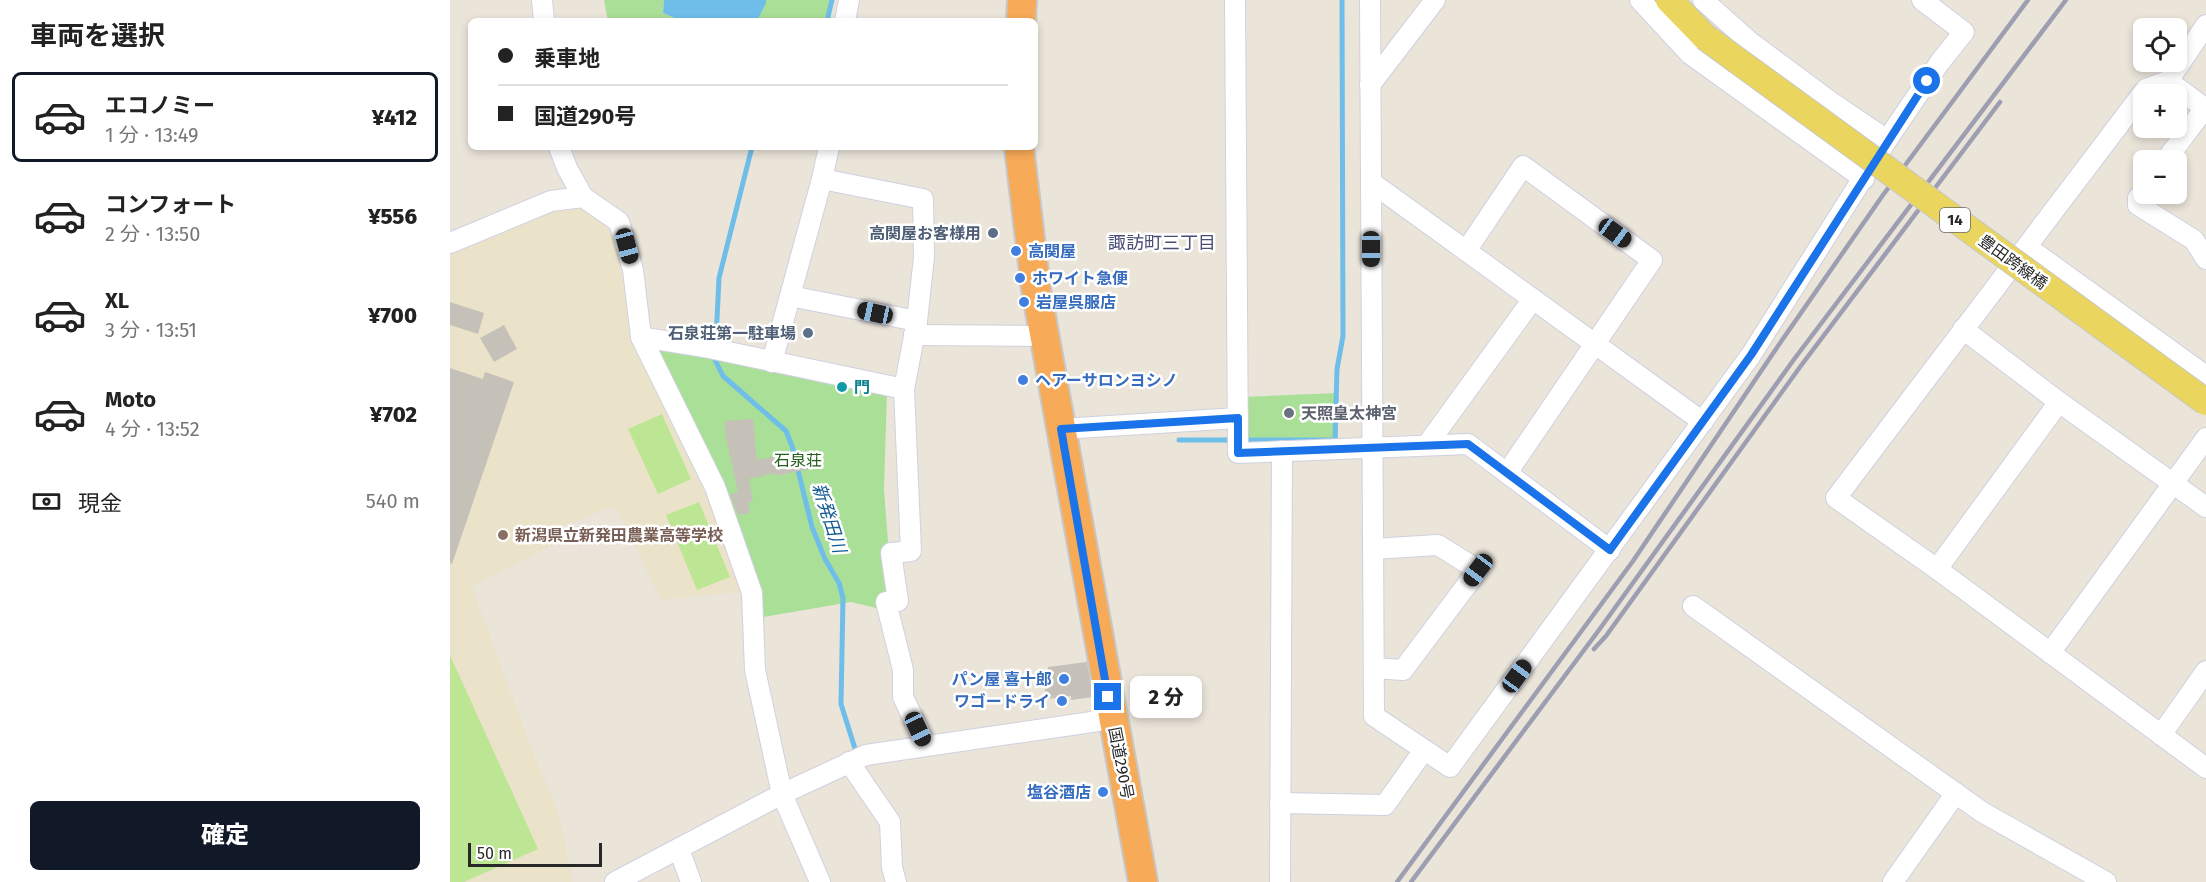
<!DOCTYPE html>
<html lang="ja">
<meta charset="utf-8">
<style>
:root{--surface:#fff;--page:#f6f6f6;--text:#222;--muted:#767676;--line:#e0e0e0;--accent:#111827}
body{margin:0;font-family:"Fira Sans","Noto Sans JP",sans-serif;background:var(--page);color:var(--text);height:100vh;display:flex;flex-direction:column;font-size:22px;white-space:nowrap}
*{box-sizing:border-box;margin:0}
p{font-size:20px;color:var(--muted)}
.icon{flex:none;width:33px;height:33px;fill:none;stroke:currentColor;stroke-width:2;stroke-linecap:round;stroke-linejoin:round}
.map{position:relative;flex:1;overflow:hidden}
.side{display:flex;flex-direction:column;background:var(--surface);width:450px}
.side>*{flex:none}
.hud{position:absolute;left:18px;top:18px;width:570px;height:132px;border-radius:9px;box-shadow:0 3px 9px #0003;display:grid;align-content:center;height:132px;padding:0 30px;background:var(--surface)}
.fabs{position:absolute;left:1683px;top:18px;display:grid;gap:12px}
.fabs a{display:grid;place-items:center;width:54px;height:54px;border-radius:9px;background:var(--surface);box-shadow:0 3px 9px #0003;font-size:30px}
.scale{position:absolute;left:18px;bottom:15px;width:134px;box-sizing:border-box;padding-left:6px;border:3px solid #282828;border-top:0;font-size:16px;line-height:21px;white-space:nowrap;color:#282828;-webkit-text-stroke:4px #fff;paint-order:stroke}
.end{position:absolute;width:27px;height:27px;margin:-14px;border:8px solid #1a73e8;background:#fff;box-shadow:0 0 0 3px #fff}
.from{border-radius:50%}
.bubble{position:absolute;height:42px;border-radius:9px;background:var(--surface);box-shadow:0 3px 9px #0003;font-size:20px;font-weight:800;line-height:42px;text-align:center}
.car{position:absolute;width:18px;height:36px;margin:-18px -9px;border-radius:8px;box-shadow:0 0 4px 2px #0007;background:linear-gradient(#222 24%,#8ab4d8 0 40%,#222 0 76%,#8ab4d8 0 86%,#222 0)}
.hud b{display:flex;align-items:center;gap:21px;height:57px;font-size:22px}
.hud b+b{border-top:2px solid var(--line)}
.hud i{width:15px;height:15px;background:var(--text)}
ul{padding:0;list-style:none}
li{display:flex;align-items:center;gap:18px;height:90px;margin:0 12px 9px;padding:0 18px;border:3px solid transparent;border-radius:9px}
li div{flex:1}
li b{display:block;font-size:22px}
li em{font-style:normal;font-weight:800}
li.selected{border-color:var(--accent)}
li>.icon{width:54px;height:54px;stroke-width:1.5}
h2{padding:0 30px;font-size:27px;line-height:72px}
.pay{display:flex;align-items:center;gap:15px;height:66px;padding:0 30px;font-size:22px}
.pay p{margin-inline-start:auto}
.cta{display:flex;gap:12px;margin-top:auto;padding:12px 30px}
.cta a{flex:1;height:69px;border-radius:9px;background:var(--accent);color:#fff;font-size:24px;font-weight:800;line-height:69px;text-align:center}
main{display:flex;flex:1;min-height:0}
.map>svg:first-child{display:block}
.education{fill:#ebe3c9}
.green{fill:#aadf97}
.pitch{fill:#bce693}
.water{fill:#6fbee9}
.lines{fill:none;stroke-linecap:round;stroke-linejoin:round}
.stream{stroke:#6fbee9;stroke-width:5}
.building{fill:#c5c1b9}
.minor-casing{stroke:#cfd1e0;stroke-width:22}
.major-casing{stroke:#c7c7c7;stroke-width:28}
.highway-casing{stroke:#c7c7c7;stroke-width:32}
.minor{stroke:#fff;stroke-width:20}
.major{stroke:#ead65e;stroke-width:26}
.highway{stroke:#f7aa57;stroke-width:28}
.rail{stroke:#9d9eb1;stroke-width:4.5}
.major-bridge-casing{stroke:#c7c7c7;stroke-width:28;stroke-linecap:butt}
.major-bridge{stroke:#ead65e;stroke-width:26}
.route{stroke:#1a73e8;stroke-width:8}
.service-dot{fill:#5c6f8a;stroke:#fff;stroke-width:2}
.shop-dot{fill:#3f7fe0;stroke:#fff;stroke-width:2}
.culture-dot{fill:#0f9aa8;stroke:#fff;stroke-width:2}
.worship-dot{fill:#6b7280;stroke:#fff;stroke-width:2}
.education-dot{fill:#8d6e63;stroke:#fff;stroke-width:2}
.labels{text-anchor:middle;dominant-baseline:central;stroke-width:5;stroke-linejoin:round;paint-order:stroke}
.shield{fill:#fff;stroke:#686868;stroke-width:1.5}
.shield-label{font-size:15px;font-weight:bold;fill:#282828}
.service-label{font-size:16px;font-weight:bold;fill:#4e5e75;stroke:#fff;text-anchor:end}
.shop-label{font-size:16px;font-weight:bold;fill:#366cbe;stroke:#fff;text-anchor:start}
.street-label{font-size:16px;fill:#282828;stroke:#fff}
.culture-label{font-size:16px;font-weight:bold;fill:#0d838f;stroke:#fff;text-anchor:start}
.worship-label{font-size:16px;font-weight:bold;fill:#5b616d;stroke:#fff;text-anchor:start}
.park-label{font-size:16px;fill:#24601c;stroke:#fff}
.education-label{font-size:16px;font-weight:bold;fill:#785e54;stroke:#fff;text-anchor:start}
.neighbourhood-label{font-size:18px;fill:#4a4e76;stroke:#fff}
.water-label{font-size:18px;font-style:italic;fill:#125a91;stroke:#fff}
</style>
<main>
<section class="side">
<h2>車両を選択</h2>
<ul>
<li class="selected"><svg class="icon" aria-label="car" viewBox="0 0 24 24"><path d="M5 17H2v-5l4-1 3-4h7l3 4 3 1v5h-3M9 17h6M6 11h13"/><circle cx="7" cy="17" r="2"/><circle cx="17" cy="17" r="2"/></svg><div><b>エコノミー</b><p>1 分 · 13:49</p></div><em>¥412</em></li>
<li><svg class="icon" aria-label="car" viewBox="0 0 24 24"><path d="M5 17H2v-5l4-1 3-4h7l3 4 3 1v5h-3M9 17h6M6 11h13"/><circle cx="7" cy="17" r="2"/><circle cx="17" cy="17" r="2"/></svg><div><b>コンフォート</b><p>2 分 · 13:50</p></div><em>¥556</em></li>
<li><svg class="icon" aria-label="car" viewBox="0 0 24 24"><path d="M5 17H2v-5l4-1 3-4h7l3 4 3 1v5h-3M9 17h6M6 11h13"/><circle cx="7" cy="17" r="2"/><circle cx="17" cy="17" r="2"/></svg><div><b>XL</b><p>3 分 · 13:51</p></div><em>¥700</em></li>
<li><svg class="icon" aria-label="car" viewBox="0 0 24 24"><path d="M5 17H2v-5l4-1 3-4h7l3 4 3 1v5h-3M9 17h6M6 11h13"/><circle cx="7" cy="17" r="2"/><circle cx="17" cy="17" r="2"/></svg><div><b>Moto</b><p>4 分 · 13:52</p></div><em>¥702</em></li>
</ul>
<div class="pay"><svg class="icon" aria-label="cash" viewBox="0 0 24 24"><path d="M3 7h18v10H3z"/><circle cx="12" cy="12" r="2"/></svg>現金<p>540 m</p></div>
<div class="cta"><a>確定</a></div>
</section>
<div class="map">
<svg width="1756" height="882" viewBox="0 0 1756 882">
<rect width="100%" height="100%" fill="#eae4d9"/>
<path class="education" d="M130,202L167,225L182,301L301,591L211,600L165,506L112,526L102,545L22,587L84,755L108,811L123,882H0V251L120,204Z"/>
<g class="green">
<path d="M154,0H214L213,13L232,21H158Z"/>
<path d="M316,0H382L377,21H307Z"/>
<path d="M195,340L437,390L434,489L442,594L426,608L401,602L307,618L306,595Z"/>
<path d="M887,393L888,444L795,445L793,397Z"/>
</g>
<g class="pitch">
<path d="M212,414L241,479L208,494L178,429Z"/>
<path d="M249,502L280,577L247,590L216,515Z"/>
<path d="M0,655L88,849L14,882H0Z"/>
</g>
<path class="water" d="M214,0H316V3L307,21H232L213,13Z"/>
<g class="lines">
<g class="stream">
<path d="M377,21L382,0"/>
<path d="M302,147L269,278L265,360L273,376L336,431L342,446L362,527L375,559L389,583L393,598L391,704L407,755"/>
<path d="M729,440H885L887,369L893,336L892,0"/>
</g>
</g>
<g class="building">
<path d="M0,302L34,313L28,334L0,325Z"/>
<path d="M54,325L67,349L44,362L30,338Z"/>
<path d="M0,368L33,379L35,372L64,382L2,564L0,563Z"/>
<path d="M303,419L307,460L328,456L329,460L370,451L372,466L326,476V473L299,479L303,502L298,503L300,513L288,515L280,494L288,492L274,428H276L275,421Z"/>
<path d="M637,662L643,697L621,700V696L596,699L593,673H598V667Z"/>
</g>
<g class="lines">
<g class="minor-casing">
<g id="minor">
<path d="M92,0L94,21"/>
<path d="M785,0L788,453L1018,444L1160,550"/>
<path d="M920,0L924,716L1000,767L1301,355L1437,140L1490,62L1514,32L1472,0"/>
<path d="M1190,0L1240,54L1414,179"/>
<path d="M1253,0L1300,42L1381,102L1437,140"/>
<path d="M395,21L399,0"/>
<path d="M1756,25L1718,81L1696,89L1386,498L1487,569L1756,768"/>
<path d="M1718,81L1756,109"/>
<path d="M920,85L985,0"/>
<path d="M109,147L117,168L133,197L169,222L183,270L191,337L265,487L302,593L305,670L332,794L370,882"/>
<path d="M1716,160L1755,108"/>
<path d="M921,182L1253,422"/>
<path d="M1694,191L1688,198V205L1744,240L1756,259"/>
<path d="M0,243L101,201L133,197"/>
<path d="M1577,247L1756,376"/>
<path d="M1016,251L1073,166L1202,260L1057,473"/>
<path d="M340,296L467,321"/>
<path d="M1513,329L1609,402L1756,507"/>
<path d="M464,335L594,336"/>
<path d="M191,337L259,348L454,389L467,321L474,257L473,199L372,179L379,147"/>
<path d="M322,362L372,179"/>
<path d="M454,389L461,551L441,553L448,601L436,602L453,670V697L476,745"/>
<path d="M611,429L788,418"/>
<path d="M977,445L1083,299"/>
<path d="M923,549L988,545L1028,570L953,670L924,668"/>
<path d="M1487,569L1609,402"/>
<path d="M1243,606L1532,812L1656,882"/>
<path d="M1600,653L1756,438"/>
<path d="M1711,735L1756,671"/>
<path d="M399,762L440,822L442,867L446,882"/>
<path d="M830,803L935,805L974,750"/>
<path d="M229,849L241,882"/>
<path d="M165,882L332,794L416,755L662,719"/>
<path d="M830,882L832,451"/>
<path d="M1443,882L1506,793"/>
</g>
</g>
<g class="major-casing">
<path id="major" d="M1219,0L1255,37"/>
</g>
<g class="highway-casing">
<g id="highway">
<path d="M571,21L572,0"/>
<path d="M569,147L586,289L693,882"/>
</g>
</g>
<use href="#minor" class="minor"/>
<use href="#major" class="major"/>
<use href="#highway" class="highway"/>
<g class="rail">
<path d="M1144,649L1156,636L1350,367L1550,102"/>
<path d="M947,882L1183,561L1328,346L1433,195L1578,0"/>
<path d="M961,882L1149,630L1345,358L1616,0"/>
</g>
<g class="major-bridge-casing">
<path id="major-bridge" d="M1255,37L1756,402"/>
</g>
<use href="#major-bridge" class="major-bridge"/>
</g>
<g class="lines">
<path class="route" d="M658,697L611,429L788,418V453L1018,444L1160,550L1301,355L1477,81"/>
</g>
<g class="service-dot">
<circle cx="543" cy="233" r="6"/>
<circle cx="358" cy="333" r="6"/>
</g>
<g class="shop-dot">
<circle cx="566" cy="251" r="6"/>
<circle cx="570" cy="278" r="6"/>
<circle cx="574" cy="302" r="6"/>
<circle cx="573" cy="380" r="6"/>
<circle cx="614" cy="679" r="6"/>
<circle cx="612" cy="701" r="6"/>
<circle cx="653" cy="792" r="6"/>
</g>
<circle class="culture-dot" cx="392" cy="387" r="6"/>
<circle class="worship-dot" cx="839" cy="413" r="6"/>
<circle class="education-dot" cx="53" cy="535" r="6"/>
<g class="labels">
<rect class="shield" x="1490" y="208" width="30" height="24" rx="4.5"/>
<g class="shield-label">
<text x="1505" y="220">14</text>
</g>
<g class="service-label">
<text x="531" y="233">高関屋お客様用</text>
<text x="346" y="333">石泉荘第一駐車場</text>
</g>
<g class="shop-label">
<text x="578" y="251">高関屋</text>
<text x="582" y="278">ホワイト急便</text>
<text x="586" y="302">岩屋呉服店</text>
<text x="585" y="380">ヘアーサロンヨシノ</text>
<text x="602" y="679" text-anchor="end">パン屋 喜十郎</text>
<text x="600" y="701" text-anchor="end">ワゴードライ</text>
<text x="641" y="792" text-anchor="end">塩谷酒店</text>
</g>
<g class="street-label">
<text transform="translate(1563 262) rotate(36)">豊田跨線橋</text>
<text transform="translate(671 763) rotate(79)">国道290号</text>
</g>
<g class="culture-label">
<text x="404" y="387">門</text>
</g>
<g class="worship-label">
<text x="851" y="413">天照皇太神宮</text>
</g>
<g class="park-label">
<text x="348" y="460">石泉荘</text>
</g>
<g class="education-label">
<text x="65" y="535">新潟県立新発田農業高等学校</text>
</g>
<g class="neighbourhood-label">
<text x="712" y="243">諏訪町三丁目</text>
</g>
<g class="water-label">
<text transform="translate(379 518) rotate(72)">新発田川</text>
</g>
</g>
</svg>
<div class="fabs">
<a><svg class="icon" aria-label="locate" viewBox="0 0 24 24"><circle cx="12" cy="12" r="6"/><path d="M12 2v4M12 18v4M2 12h4M18 12h4"/></svg></a>
<a>+</a>
<a>−</a>
</div>
<div class="scale">50 m</div>
<i class="end from" style="left:1477px;top:81px"></i>
<i class="end" style="left:658px;top:697px"></i>
<div class="bubble" style="left:680px;top:676px;width:72px">2 分</div>
<i class="car" style="left:1165px;top:233px;rotate:126deg"></i>
<i class="car" style="left:177px;top:246px;rotate:165deg"></i>
<i class="car" style="left:921px;top:249px;rotate:180deg"></i>
<i class="car" style="left:425px;top:313px;rotate:282deg"></i>
<i class="car" style="left:1028px;top:570px;rotate:217deg"></i>
<i class="car" style="left:1067px;top:676px;rotate:36deg"></i>
<i class="car" style="left:468px;top:729px;rotate:155deg"></i>
<div class="hud">
<b><i class="from"></i>乗車地</b>
<b><i></i>国道290号</b>
</div>
</div>
</main>
